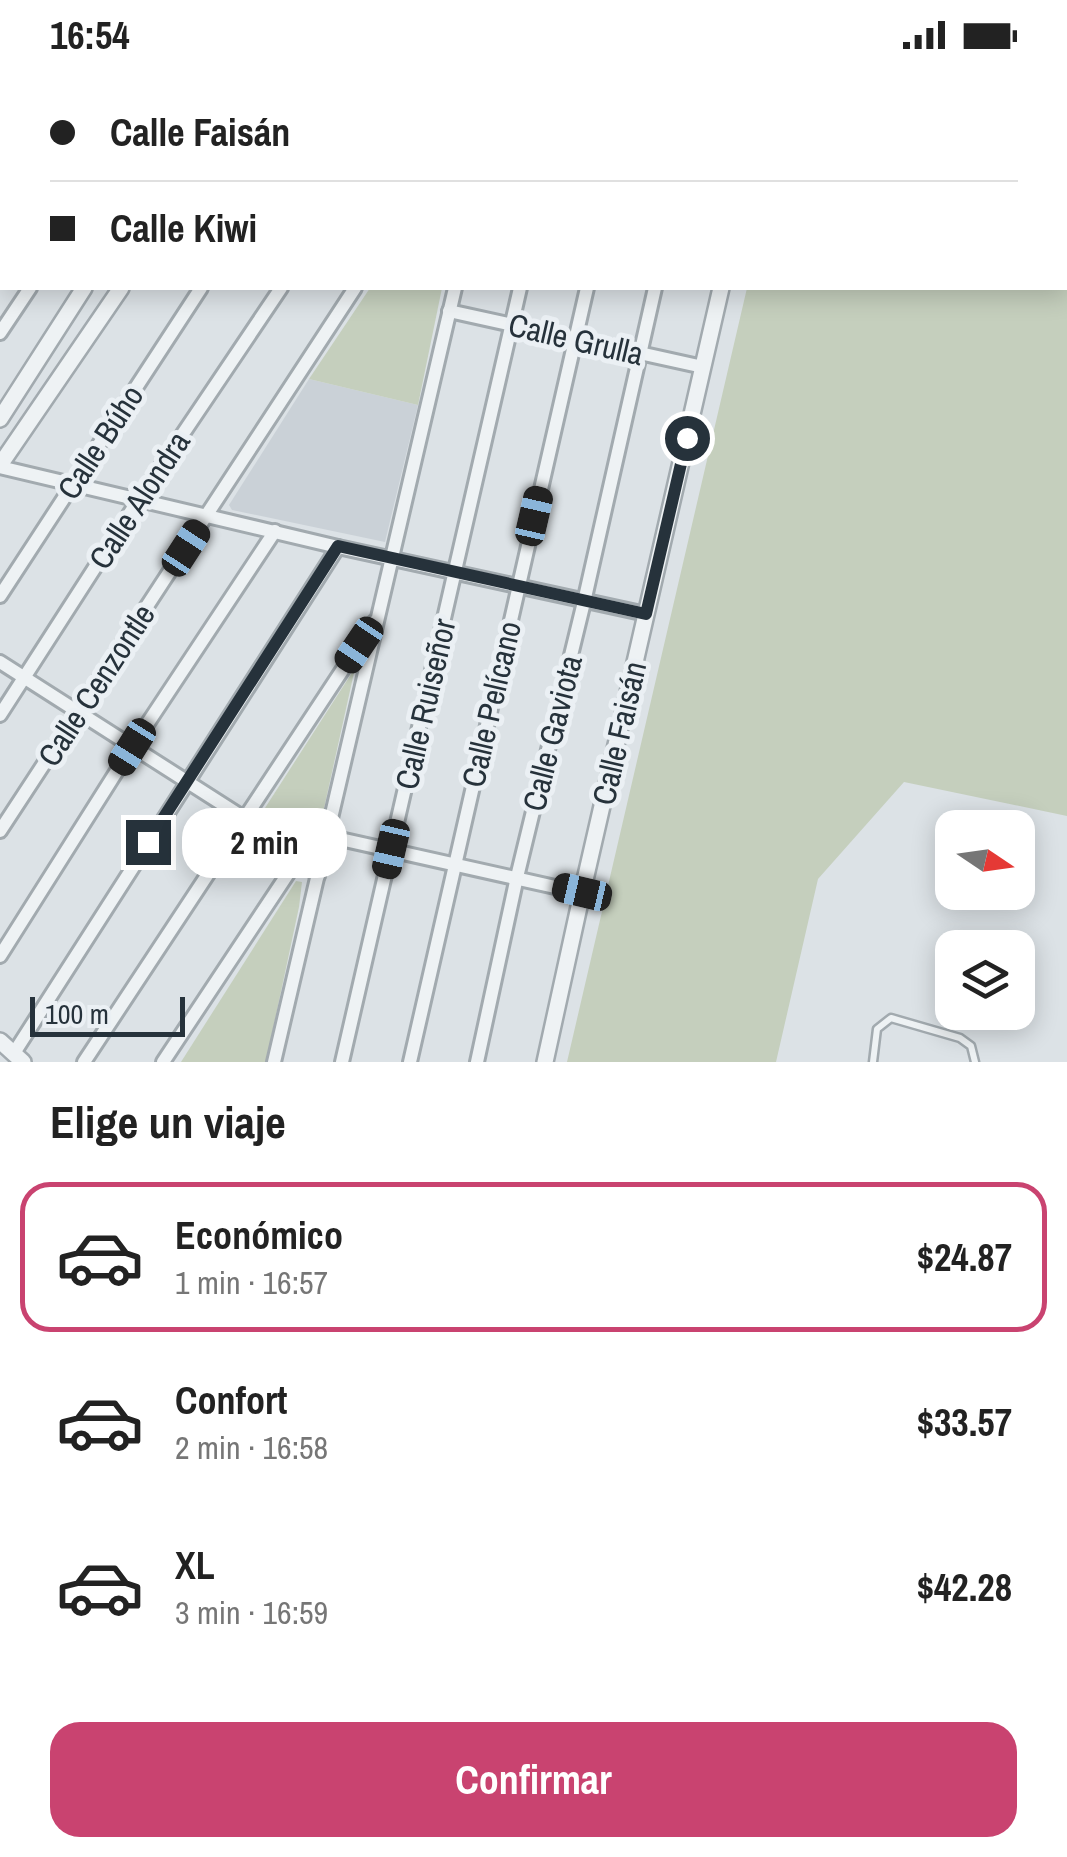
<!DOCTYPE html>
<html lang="es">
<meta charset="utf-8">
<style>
:root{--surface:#fff;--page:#f6f6f6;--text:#222;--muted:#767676;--line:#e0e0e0;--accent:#c94370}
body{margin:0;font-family:"Archivo Narrow",sans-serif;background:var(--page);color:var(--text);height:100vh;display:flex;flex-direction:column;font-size:38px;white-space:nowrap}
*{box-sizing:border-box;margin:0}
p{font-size:32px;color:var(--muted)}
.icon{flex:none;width:55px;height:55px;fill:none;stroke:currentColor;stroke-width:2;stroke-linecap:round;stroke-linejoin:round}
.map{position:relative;height:992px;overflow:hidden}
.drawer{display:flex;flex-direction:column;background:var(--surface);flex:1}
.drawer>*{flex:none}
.hud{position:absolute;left:0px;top:0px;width:1068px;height:220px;box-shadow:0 5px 25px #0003;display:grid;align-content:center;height:220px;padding:0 50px;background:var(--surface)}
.needle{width:65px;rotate:103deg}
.controls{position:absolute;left:935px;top:740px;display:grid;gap:20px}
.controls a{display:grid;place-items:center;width:100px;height:100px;border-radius:20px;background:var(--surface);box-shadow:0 5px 25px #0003;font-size:50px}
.scale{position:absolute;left:30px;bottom:25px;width:155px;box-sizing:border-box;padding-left:10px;border:5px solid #26323b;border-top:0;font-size:28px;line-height:35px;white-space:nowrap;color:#26323b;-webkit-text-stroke:8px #ebf0f4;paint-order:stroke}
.end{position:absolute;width:45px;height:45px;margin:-22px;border:12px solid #26323b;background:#fff;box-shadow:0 0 0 5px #fff}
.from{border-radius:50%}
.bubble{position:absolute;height:70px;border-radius:30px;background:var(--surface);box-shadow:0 5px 25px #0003;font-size:32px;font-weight:700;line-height:70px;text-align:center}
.car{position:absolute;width:30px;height:60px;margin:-30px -15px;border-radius:12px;box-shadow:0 0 8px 2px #0007;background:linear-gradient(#222 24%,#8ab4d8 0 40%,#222 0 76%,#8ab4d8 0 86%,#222 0)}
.hud b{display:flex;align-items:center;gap:35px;height:95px;font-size:38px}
.hud b+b{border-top:2px solid var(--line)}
.hud i{width:25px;height:25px;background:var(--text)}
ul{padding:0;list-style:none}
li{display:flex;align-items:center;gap:30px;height:150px;margin:0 20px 15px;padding:0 30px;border:5px solid transparent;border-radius:30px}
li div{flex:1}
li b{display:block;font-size:38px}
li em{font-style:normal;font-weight:700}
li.current{border-color:var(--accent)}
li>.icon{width:90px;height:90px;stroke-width:1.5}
h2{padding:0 50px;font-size:45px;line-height:120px}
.primary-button{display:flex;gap:20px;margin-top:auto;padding:20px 50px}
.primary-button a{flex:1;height:115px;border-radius:30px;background:var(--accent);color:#fff;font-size:40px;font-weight:700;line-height:115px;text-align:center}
.status{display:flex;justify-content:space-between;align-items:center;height:70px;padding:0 50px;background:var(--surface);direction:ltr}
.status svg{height:28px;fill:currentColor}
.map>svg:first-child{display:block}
.built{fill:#cad1d7}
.green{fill:#c5cfbd}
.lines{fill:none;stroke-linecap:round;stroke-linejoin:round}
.service-casing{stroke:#a2aaaf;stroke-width:11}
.minor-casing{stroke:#a2aaaf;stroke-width:18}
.tertiary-casing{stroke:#a2aaaf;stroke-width:20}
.service{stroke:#eef2f4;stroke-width:6}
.minor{stroke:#eef2f4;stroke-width:12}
.tertiary{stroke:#eef2f4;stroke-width:15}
.route{stroke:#26323b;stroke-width:12}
.labels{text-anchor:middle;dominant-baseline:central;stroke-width:10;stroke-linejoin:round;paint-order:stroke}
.street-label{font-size:32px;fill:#26323b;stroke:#ebf0f4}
</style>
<div class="status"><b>16:54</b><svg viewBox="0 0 49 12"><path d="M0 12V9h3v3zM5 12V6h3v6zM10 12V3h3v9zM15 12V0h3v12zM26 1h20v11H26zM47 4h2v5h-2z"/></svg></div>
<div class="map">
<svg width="1067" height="992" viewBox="0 0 1067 992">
<rect width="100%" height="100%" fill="#dce2e6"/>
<path class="built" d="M309,309L418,335L385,472L232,440L229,435Z"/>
<g class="green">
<path d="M1065,132H1067V746L904,712L818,809L776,992H567L747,218H1065Z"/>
<path d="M370,218H442L418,335L309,309Z"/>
<path d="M355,598L321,752L265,738Z"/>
<path d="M296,811L302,812L299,837L266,992H181Z"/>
</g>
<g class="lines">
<g class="service-casing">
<path id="service" d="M873,992L877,959L891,948L960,968L971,976L975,992"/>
</g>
<g class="minor-casing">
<g id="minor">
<path d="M92,2L93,0"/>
<path d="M169,2L170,0"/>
<path d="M340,2L342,0"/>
<path d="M416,2L417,0"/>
<path d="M496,2L498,0"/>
<path d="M555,2L556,0"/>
<path d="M679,2V0"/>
<path d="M740,2V0"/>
<path d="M799,2V0"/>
<path d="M862,2V0"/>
<path d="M962,2L963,0"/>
<path d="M1023,2V0"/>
<path d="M0,5H2"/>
<path d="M1065,77L1067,71"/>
<path d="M1065,95H1067"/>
<path d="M1065,120H1067"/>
<path d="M0,143H2"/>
<path d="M449,241L703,297"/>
<path d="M0,263L30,218"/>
<path d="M0,397L338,477L646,544"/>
<path d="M0,526L201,218"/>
<path d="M0,592L244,748L264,752L318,806"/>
<path d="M0,645L139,429L281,218"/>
<path d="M264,752L582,823"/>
<path d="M0,761L355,218"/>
<path d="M0,886L132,677L275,461"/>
<path d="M14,983L338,477"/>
<path d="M84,992L374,552"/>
<path d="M163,992L299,787"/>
<path d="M274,992L455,218"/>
<path d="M342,992L520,218"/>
<path d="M410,992L587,218"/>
<path d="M477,992L517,807L584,532L655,218"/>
</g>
</g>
<g class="tertiary-casing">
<g id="tertiary">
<path d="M511,0L523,2"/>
<path d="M639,0L650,2"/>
<path d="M223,2L224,0"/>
<path d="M258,2L259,0"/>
<path d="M0,349L84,218"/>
<path d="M0,395L121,218"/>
<path d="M0,971L23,992"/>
<path d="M545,992L582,823L721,218"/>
</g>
</g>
<use href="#service" class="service"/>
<use href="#minor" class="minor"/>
<use href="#tertiary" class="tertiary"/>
</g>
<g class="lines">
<path class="route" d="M148,772L338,476L646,544L687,368"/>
</g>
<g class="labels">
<g class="street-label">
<text transform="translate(576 269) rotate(13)">Calle Grulla</text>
<text transform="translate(100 372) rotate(-57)">Calle Búho</text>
<text transform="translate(139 430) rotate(-57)">Calle Alondra</text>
<text transform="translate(96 615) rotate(-57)">Calle Cenzontle</text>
<text transform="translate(425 634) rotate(-77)">Calle Ruiseñor</text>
<text transform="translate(491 634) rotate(-77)">Calle Pelícano</text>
<text transform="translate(552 663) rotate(-76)">Calle Gaviota</text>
<text transform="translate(619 663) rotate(-77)">Calle Faisán</text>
</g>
</g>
</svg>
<div class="controls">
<a><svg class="needle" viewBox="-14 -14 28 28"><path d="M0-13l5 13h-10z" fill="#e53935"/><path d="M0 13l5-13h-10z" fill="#767676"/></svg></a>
<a><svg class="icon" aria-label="layers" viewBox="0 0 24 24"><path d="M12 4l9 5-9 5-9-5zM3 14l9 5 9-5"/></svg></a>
</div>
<div class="scale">100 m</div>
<i class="end from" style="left:687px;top:368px"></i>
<i class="end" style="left:148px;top:772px"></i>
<div class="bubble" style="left:182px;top:738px;width:165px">2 min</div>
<i class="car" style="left:534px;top:446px;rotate:13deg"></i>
<i class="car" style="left:186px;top:478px;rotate:33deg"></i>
<i class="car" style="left:359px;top:575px;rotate:214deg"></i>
<i class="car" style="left:132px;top:677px;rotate:212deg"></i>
<i class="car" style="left:391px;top:779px;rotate:193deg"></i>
<i class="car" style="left:582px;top:822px;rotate:283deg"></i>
<div class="hud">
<b><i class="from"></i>Calle Faisán</b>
<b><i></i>Calle Kiwi</b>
</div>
</div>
<section class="drawer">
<h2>Elige un viaje</h2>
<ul>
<li class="current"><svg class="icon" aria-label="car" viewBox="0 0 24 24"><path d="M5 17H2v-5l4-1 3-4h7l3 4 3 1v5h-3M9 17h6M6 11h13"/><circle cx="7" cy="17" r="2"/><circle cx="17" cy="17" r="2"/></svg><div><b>Económico</b><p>1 min · 16:57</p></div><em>$24.87</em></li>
<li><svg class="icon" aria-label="car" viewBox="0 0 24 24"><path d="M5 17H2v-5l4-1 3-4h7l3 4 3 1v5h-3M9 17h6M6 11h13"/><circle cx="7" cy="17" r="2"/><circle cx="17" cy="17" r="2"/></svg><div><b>Confort</b><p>2 min · 16:58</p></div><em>$33.57</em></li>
<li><svg class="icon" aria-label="car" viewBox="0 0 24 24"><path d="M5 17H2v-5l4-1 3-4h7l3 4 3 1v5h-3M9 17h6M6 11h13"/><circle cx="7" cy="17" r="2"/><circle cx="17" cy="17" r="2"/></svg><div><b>XL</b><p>3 min · 16:59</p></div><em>$42.28</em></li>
</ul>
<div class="primary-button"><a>Confirmar</a></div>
</section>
